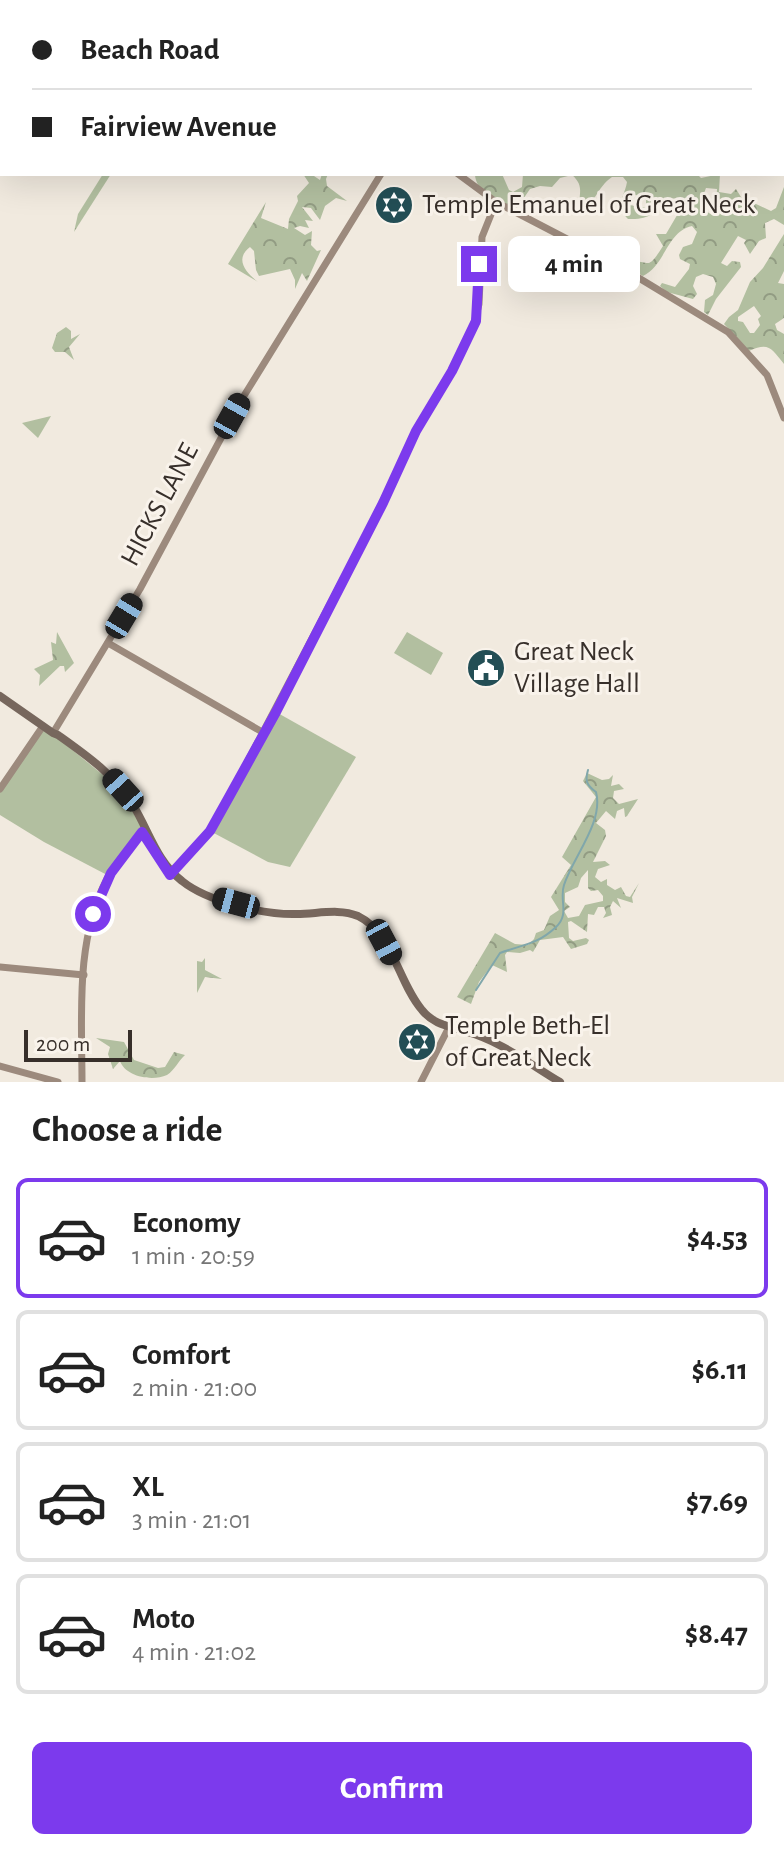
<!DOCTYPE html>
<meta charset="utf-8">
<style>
:root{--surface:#fff;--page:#f6f6f6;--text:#222;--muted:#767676;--line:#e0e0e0;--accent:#7c3aed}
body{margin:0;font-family:"Alegreya Sans",sans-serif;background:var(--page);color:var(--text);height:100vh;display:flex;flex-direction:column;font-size:30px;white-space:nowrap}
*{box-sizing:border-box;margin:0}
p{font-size:26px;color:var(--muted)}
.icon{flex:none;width:44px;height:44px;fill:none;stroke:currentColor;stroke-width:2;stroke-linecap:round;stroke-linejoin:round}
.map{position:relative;height:1082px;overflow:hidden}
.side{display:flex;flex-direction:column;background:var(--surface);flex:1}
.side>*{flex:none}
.hud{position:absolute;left:0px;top:0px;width:784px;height:176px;box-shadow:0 8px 32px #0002;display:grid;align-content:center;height:176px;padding:0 32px;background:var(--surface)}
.scale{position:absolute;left:24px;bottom:20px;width:108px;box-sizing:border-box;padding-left:8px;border:4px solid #372f2a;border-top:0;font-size:22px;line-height:28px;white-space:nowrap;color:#372f2a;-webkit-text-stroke:6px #f9f3eb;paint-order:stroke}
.end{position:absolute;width:36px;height:36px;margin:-18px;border:10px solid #7c3aed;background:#fff;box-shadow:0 0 0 4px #fff}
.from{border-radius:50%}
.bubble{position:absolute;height:56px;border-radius:12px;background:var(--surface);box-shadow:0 8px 32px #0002;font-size:26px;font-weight:600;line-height:56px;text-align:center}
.car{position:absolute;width:24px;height:48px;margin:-24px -12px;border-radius:10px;box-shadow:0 0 6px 2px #0007;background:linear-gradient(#222 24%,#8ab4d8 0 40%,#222 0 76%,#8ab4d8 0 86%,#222 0)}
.hud b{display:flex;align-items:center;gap:28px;height:76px;font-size:30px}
.hud b+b{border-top:2px solid var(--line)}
.hud i{width:20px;height:20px;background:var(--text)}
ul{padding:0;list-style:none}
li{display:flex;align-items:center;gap:24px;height:120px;margin:0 16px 12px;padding:0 16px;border:4px solid var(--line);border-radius:12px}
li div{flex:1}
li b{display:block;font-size:30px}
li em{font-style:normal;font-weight:600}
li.current{border-color:var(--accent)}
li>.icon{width:72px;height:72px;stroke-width:1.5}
h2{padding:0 32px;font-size:36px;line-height:96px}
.cta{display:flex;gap:16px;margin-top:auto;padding:16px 32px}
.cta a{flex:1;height:92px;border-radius:12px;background:var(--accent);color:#fff;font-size:32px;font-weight:600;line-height:92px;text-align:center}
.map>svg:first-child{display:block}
.grass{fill:url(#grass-tufts)}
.forest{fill:url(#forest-crowns);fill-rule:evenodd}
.park{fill:#b2bfa0}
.water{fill:#80a7ab}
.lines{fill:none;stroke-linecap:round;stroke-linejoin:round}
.stream{stroke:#80a7ab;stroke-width:2}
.secondary{stroke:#9c8a7d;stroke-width:7}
.primary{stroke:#77675d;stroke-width:8}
.route{stroke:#7c3aed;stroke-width:10}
.labels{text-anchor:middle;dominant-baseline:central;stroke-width:6;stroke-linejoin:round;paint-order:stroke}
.poi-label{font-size:28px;fill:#372f2a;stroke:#f9f3eb;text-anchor:start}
.street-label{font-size:28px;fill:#372f2a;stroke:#f9f3eb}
</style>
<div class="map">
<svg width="784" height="1082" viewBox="0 0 784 1082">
<defs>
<pattern id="grass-tufts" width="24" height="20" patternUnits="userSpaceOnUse" patternTransform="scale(2)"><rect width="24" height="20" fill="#b2bfa0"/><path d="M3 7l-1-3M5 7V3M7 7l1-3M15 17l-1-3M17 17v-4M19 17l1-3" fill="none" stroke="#929c83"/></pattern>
<pattern id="forest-crowns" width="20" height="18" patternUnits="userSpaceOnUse" patternTransform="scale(2)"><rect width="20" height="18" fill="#b2bfa0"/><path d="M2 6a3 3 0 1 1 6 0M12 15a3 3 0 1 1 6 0" fill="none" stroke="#929c83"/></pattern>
</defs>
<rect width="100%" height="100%" fill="#f1eadf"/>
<path class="grass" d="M103,174H111L74,232L78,214Z"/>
<g class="forest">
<path d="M303,174H311L320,180L322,174H328L326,179L327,186L347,201L336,198L325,206L320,220L311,208L302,207L313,221L305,220L309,228L300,226L294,228L305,235L312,231L311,245L317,251L321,250L307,281L302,273L295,289V280L290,269L259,276L256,270L254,251L250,247C234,259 246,273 258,282L228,264L266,202L261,218L288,229L289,219L298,201L297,196L309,183Z"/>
<path d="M475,174H502L509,190L513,192L522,187L523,174H586L588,176L590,174H697L701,178L720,174L719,192L731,194L736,189L741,197L771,211L776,208L784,187V225L774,219L765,223L766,238L759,241L750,254L744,243L746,240L738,236L721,263L727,266L732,261L740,262L741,267L716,299L708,315L704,312L705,300L713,295L716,284L713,277L703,274L696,277L693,286L697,294L693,299L667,292L660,286L662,283L675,287L689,269L690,264L680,259L679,255L683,247L692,244L697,232L692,226C666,232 666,265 643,276L628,268L629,262C651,259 646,273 663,246L656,234H666L683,205L680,199L668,198C654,213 650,220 628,219C614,204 624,199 627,182L623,177H612C597,187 595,205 580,211C577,195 586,187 572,175L560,178L552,187L540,186L530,189L517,208C501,203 475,193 475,174ZM706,188L717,189L716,209L712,215L706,211L701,201ZM630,192L646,200V208L629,205L626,199Z"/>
<path d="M784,234V271L778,283L784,284V318L775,324L777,330L784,334V364C771,348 769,342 749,351L724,324L729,317L738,310L750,282L763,268ZM754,306L761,316L758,319L760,325L754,333H750L743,322L738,321V317Z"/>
<path d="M66,327L71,331V339L80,334L69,347L74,360L65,352H55L52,348L57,333Z"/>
<path d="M57,632L74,663L65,672L64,666H60L39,686L40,675L34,669L53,660L51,642L56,644Z"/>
<path d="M587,773L602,780L609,779L613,775L611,786L619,784L624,789L614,791L613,798L619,804L638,799L627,816L625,817L624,808L617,811L615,819L606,811L596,823L605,830L606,836L593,862L605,861L610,865L598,869L595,877L601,882L607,879V885L615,890L621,887L626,896L630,897L639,883L632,897L633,903L617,898L621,908L613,901L610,907L612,915L603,918L606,913L604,907H598L594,915L588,914L587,932L571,921L568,922L569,938L573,941L586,938L589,940L587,944L571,949L563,937L540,940L533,952L530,950L520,953L507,952L505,955L507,972L492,965L479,982L471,1004L457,997L495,933L515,944L528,945L534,939L536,933L544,930L550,916L559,910L551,897L571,865L562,857L596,797L583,781ZM588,870V888L591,891L598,890L603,896V901L585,905L579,916L568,918L564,911L570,907L565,902V893L578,887L581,878Z"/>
<path d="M205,958V970L222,979L205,977L197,993V961L202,962Z"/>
<path d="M96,1038L124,1042L134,1060L158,1068L165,1067L174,1052L185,1055C178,1061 175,1070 167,1075C151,1082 125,1076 120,1061L113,1069L108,1054L110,1047Z"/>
</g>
<g class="park">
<path d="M51,416L38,438L22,423Z"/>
<path d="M407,632L443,653L431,675L394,653Z"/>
<path d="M276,712L356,757L290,867L268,862L210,831Z"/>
<path d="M43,726L119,788L143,830L109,876L44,842L0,815V789Z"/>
</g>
<path class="water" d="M586,0H784V134L782,2Z"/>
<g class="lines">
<path class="stream" d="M476,990L500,953C521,945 537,945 556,927C570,914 559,900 564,885C573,857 604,822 596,792C586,785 585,780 588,770"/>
<g class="secondary">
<path d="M63,0L66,2"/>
<path d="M782,155L784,156"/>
<path d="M458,174L496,202L619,266L728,332L767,375L784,418"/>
<path d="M108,643L264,733"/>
<path d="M53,733L140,589L242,399L381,174"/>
<path d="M0,789L43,726"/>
<path d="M170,875L210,831L229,797L375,518L416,431L452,371L473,327L479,304L482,237L496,202"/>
<path d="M0,967L84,975"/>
<path d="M0,1066L58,1082"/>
<path d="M82,1082C82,1016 75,940 107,879C117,861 132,845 144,829"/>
<path d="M421,1082L449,1027"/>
</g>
<path class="primary" d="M0,696L53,733L58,735C86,755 115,775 133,805C149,831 157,862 182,881C208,902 265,915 297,914C317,914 339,908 358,916C393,933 398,982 422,1010C433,1024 448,1026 464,1031C501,1041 528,1063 560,1082"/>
</g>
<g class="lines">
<path class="route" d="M93,914L111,873L142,832L170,875L210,831L229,797L276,712L383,503L416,431L452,371L476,321L479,264"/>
</g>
<defs>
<g id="synagogue-disc" transform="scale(2)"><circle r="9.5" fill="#234e55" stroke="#f9f3eb"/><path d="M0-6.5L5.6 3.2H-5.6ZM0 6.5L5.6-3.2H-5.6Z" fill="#fff"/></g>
<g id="civic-disc" transform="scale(2)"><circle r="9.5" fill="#234e55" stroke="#f9f3eb"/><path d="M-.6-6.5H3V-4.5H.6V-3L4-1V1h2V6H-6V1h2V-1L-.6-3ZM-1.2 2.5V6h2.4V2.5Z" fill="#fff"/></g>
</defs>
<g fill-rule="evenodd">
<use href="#synagogue-disc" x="394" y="205"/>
<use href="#civic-disc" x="486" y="668"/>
<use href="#synagogue-disc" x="417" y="1042"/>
</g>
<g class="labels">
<g class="poi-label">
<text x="422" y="205">Temple Emanuel of Great Neck</text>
<text x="514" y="652">Great Neck<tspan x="514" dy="32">Village Hall</tspan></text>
<text x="445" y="1026">Temple Beth-El<tspan x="445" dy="32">of Great Neck</tspan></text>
</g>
<g class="street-label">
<text transform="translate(160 505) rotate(-62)">HICKS LANE</text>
</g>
</g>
</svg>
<div class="scale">200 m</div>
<i class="end from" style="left:93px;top:914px"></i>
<i class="end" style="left:479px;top:264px"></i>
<div class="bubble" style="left:508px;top:236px;width:132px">4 min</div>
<i class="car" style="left:232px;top:416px;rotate:29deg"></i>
<i class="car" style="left:124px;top:616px;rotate:31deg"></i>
<i class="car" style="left:123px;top:790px;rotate:318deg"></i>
<i class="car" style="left:236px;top:903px;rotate:285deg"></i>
<i class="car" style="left:384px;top:942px;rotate:152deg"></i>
<div class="hud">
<b><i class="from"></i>Beach Road</b>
<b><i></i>Fairview Avenue</b>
</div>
</div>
<section class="side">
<h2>Choose a ride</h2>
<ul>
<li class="current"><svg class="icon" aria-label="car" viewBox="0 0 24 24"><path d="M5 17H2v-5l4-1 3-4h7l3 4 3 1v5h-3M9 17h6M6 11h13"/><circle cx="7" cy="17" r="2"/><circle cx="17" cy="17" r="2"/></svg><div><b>Economy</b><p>1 min · 20:59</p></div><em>$4.53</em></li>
<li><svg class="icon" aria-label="car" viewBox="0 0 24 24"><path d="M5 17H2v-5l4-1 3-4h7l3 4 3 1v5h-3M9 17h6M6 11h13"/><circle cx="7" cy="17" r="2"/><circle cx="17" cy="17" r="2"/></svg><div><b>Comfort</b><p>2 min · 21:00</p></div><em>$6.11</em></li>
<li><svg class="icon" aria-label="car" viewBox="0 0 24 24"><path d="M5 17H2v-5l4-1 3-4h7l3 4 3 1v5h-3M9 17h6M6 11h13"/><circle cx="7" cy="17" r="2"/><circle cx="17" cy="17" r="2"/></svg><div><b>XL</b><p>3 min · 21:01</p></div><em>$7.69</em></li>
<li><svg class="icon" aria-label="car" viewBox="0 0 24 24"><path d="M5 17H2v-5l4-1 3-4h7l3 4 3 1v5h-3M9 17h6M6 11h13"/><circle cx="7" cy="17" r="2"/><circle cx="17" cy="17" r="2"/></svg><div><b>Moto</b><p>4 min · 21:02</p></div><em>$8.47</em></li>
</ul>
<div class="cta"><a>Confirm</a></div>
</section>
